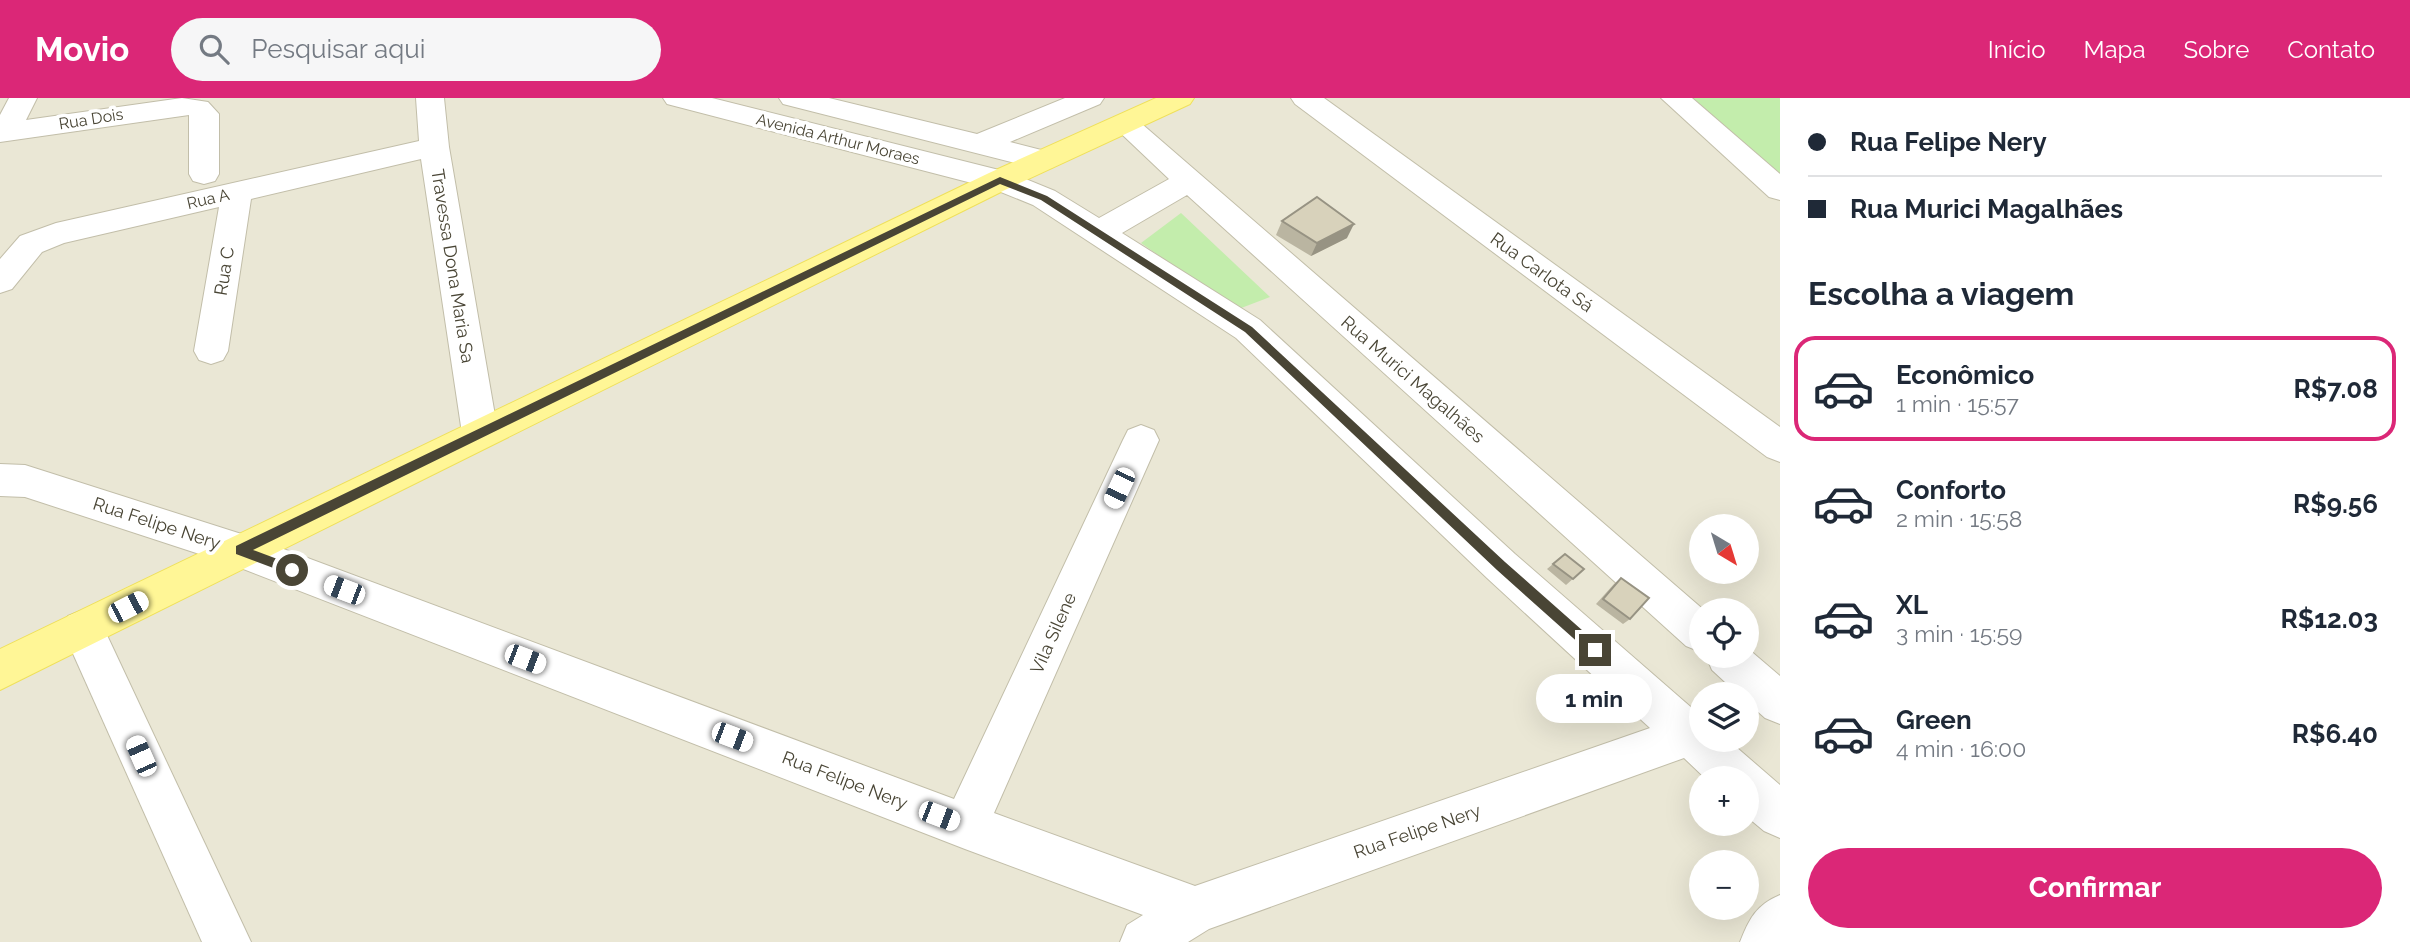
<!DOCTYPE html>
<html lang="pt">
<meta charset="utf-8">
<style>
:root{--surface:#fff;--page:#f6f6f7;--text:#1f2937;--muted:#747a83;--line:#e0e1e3;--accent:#db2777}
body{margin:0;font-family:Raleway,sans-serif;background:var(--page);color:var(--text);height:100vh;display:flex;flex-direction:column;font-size:26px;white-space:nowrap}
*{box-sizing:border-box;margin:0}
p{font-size:23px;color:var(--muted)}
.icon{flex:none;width:38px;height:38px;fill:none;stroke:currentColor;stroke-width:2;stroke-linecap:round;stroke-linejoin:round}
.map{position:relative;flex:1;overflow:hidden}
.side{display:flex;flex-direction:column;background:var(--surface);width:630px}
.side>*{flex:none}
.hud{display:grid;align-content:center;height:154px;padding:0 28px;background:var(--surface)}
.needle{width:46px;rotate:142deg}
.fabs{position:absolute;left:1689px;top:416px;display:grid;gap:14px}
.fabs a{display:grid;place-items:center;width:70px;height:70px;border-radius:50%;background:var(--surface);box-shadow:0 7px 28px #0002;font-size:35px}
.end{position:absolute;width:32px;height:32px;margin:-16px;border:9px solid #494535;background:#fff;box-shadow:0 0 0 4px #fff}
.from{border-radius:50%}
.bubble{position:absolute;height:49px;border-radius:24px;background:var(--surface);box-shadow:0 7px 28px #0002;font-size:23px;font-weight:700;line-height:49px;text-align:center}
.car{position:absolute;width:21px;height:42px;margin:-21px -10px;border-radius:9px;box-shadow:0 0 5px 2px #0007;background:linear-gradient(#fff 24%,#345 0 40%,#fff 0 76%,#345 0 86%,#fff 0)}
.hud b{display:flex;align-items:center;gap:24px;height:66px;font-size:26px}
.hud b+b{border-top:2px solid var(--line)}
.hud i{width:18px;height:18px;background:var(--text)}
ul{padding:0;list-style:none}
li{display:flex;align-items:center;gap:21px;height:105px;margin:0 14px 10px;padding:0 14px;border:4px solid transparent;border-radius:21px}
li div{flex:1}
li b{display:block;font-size:26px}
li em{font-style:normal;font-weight:700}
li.on{border-color:var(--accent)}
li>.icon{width:63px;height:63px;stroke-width:1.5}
h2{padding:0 28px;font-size:32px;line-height:84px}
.button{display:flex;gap:14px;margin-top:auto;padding:14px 28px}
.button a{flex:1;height:80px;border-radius:42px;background:var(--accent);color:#fff;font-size:28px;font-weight:700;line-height:80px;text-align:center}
header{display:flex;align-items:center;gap:42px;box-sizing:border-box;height:98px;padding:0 35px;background:var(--accent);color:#fff}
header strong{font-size:33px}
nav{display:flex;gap:38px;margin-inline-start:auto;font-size:24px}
.search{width:490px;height:63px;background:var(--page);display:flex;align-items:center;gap:18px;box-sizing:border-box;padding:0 24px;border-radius:38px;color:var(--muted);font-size:26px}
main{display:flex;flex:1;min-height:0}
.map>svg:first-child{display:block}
.residential{fill:#eae7d5;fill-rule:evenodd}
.green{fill:#c3edac}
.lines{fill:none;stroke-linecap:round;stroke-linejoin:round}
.minor-casing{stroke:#c2bea9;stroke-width:2}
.major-casing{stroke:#efe05b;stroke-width:2}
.minor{fill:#fff;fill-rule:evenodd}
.major{fill:#fff696;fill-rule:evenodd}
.wall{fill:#bab5a1}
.shaded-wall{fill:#979383}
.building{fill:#d8d2bb;stroke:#979383;stroke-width:2}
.route{fill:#494535}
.labels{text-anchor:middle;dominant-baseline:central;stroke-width:7;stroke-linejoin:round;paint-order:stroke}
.far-street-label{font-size:16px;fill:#494535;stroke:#fff}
.street-label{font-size:18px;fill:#494535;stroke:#fff}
</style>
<header>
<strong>Movio</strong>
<div class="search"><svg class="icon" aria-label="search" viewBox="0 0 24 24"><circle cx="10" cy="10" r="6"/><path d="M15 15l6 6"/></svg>Pesquisar aqui</div>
<nav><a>Início</a><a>Mapa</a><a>Sobre</a><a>Contato</a></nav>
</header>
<main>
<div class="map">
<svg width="1780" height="844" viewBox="0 0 1780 844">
<rect width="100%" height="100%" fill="#f5f4e7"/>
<path class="residential" d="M0,0H1780V844H0ZM1701,429H1746V474H1701ZM1701,513H1746V558H1701ZM1701,597H1746V642H1701ZM1701,681H1746V726H1701ZM1701,765H1746V810H1701Z"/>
<g class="green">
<path d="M1691,0H1780V78Z"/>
<path d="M1181,115L1270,199L1236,212L1141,145Z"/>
</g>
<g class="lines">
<g class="minor-casing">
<g id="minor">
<path d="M9,0H37L26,22L182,0L208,4L219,16V76L215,83L204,86L193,83L189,76V17L0,44V17Z"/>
<path d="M416,0H444L449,49L498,335L493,345L480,350L467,345L462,335L421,61L251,101L228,253L223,262L211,266L199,262L194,253L219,109L64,145L42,154L12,191L0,195V161L20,138L56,125L419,43Z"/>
<path d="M663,0H712L1011,75L1055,93L1099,120L1169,81L1111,26L1115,20L1125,17L1135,20L1705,513H1701V554L1686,548L1187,97L1122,135L1260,222L1515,456L1701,618V642H1728L1780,687V740L1764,733L1746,718V681H1706L1684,660L1209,831L1188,844H1120L1127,827L1143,817L965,751L233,467L25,399L0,398V366L25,367L254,440L954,701L1123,342L1128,332L1141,327L1154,332L1159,342L994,715L1195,788L1650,630L1487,480L1236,240L1033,107L991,90L667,6Z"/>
<path d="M779,0H829L977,36L1065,0H1104L1100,6L1010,44L1053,55L1058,62L1053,69L1043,72L783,6Z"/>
<path d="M1291,0H1324L1780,329V364L1767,359L1295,6Z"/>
<path d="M1661,0H1692L1780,76V102L1769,99Z"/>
<path d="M83,512L98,518L251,844H202L62,531L68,518Z"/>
<path d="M1746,549L1780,578V626L1765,620L1746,603V597H1739L1712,572L1706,558H1746Z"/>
<path d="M1780,797V844H1740C1749,821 1756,807 1780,797Z"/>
</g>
</g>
<g class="major-casing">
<path id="major" d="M1156,0H1194L1190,6L1011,89L0,592V551L989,75Z"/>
</g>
<use href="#minor" class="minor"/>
<use href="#major" class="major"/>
</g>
<g class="wall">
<path d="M1282,123L1347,140L1311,158L1276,137Z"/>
<path d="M1565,456L1584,471L1566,487L1547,471Z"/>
<path d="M1621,480L1630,521L1623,526L1596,506L1614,486Z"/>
</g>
<path class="shaded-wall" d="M1354,126L1347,140L1311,158L1317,145Z"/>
<g class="building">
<path d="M1317,99L1354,126L1317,145L1282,123Z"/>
<path d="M1565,456L1584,471L1573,481L1553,466Z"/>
<path d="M1621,480L1649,500L1630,521L1603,501Z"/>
</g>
<path class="route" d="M1000,79L1047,98L1252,229L1505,464L1600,548V556H1591L1497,472L1245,234L1041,102L1000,86L253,452L296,468V475L292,477L236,456V448Z"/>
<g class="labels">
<g class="far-street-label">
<text transform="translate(91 21) rotate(-9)">Rua Dois</text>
<text transform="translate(838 41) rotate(14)">Avenida Arthur Moraes</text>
<text transform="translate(208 101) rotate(-13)">Rua A</text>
</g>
<g class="street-label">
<text transform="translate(453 168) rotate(81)">Travessa Dona Maria Sa</text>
<text transform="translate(224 173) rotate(-81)">Rua C</text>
<text transform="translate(1542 174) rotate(36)">Rua Carlota Sá</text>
<text transform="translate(1413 281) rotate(41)">Rua Murici Magalhães</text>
<text transform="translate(157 425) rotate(18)">Rua Felipe Nery</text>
<text transform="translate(1053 535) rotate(-66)">Vila Silene</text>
<text transform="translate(845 682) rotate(21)">Rua Felipe Nery</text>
<text transform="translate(1417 733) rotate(-19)">Rua Felipe Nery</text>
</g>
</g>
</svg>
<div class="fabs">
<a><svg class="needle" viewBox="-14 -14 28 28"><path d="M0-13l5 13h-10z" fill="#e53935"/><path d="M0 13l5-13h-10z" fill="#747a83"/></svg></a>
<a><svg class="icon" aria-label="locate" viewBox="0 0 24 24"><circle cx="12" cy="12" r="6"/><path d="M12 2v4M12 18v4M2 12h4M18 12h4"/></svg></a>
<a><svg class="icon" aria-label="layers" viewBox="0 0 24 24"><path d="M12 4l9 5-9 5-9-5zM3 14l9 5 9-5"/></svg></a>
<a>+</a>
<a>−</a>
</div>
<i class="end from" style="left:292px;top:472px"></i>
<i class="end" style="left:1595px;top:552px"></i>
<div class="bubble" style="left:1536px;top:576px;width:116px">1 min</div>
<i class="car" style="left:1119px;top:390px;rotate:205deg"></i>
<i class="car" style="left:344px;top:492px;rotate:291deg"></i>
<i class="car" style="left:128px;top:509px;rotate:63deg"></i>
<i class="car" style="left:525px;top:561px;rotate:111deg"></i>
<i class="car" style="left:732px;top:639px;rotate:111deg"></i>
<i class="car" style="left:141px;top:658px;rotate:336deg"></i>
<i class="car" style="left:939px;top:718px;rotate:111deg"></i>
</div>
<section class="side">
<div class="hud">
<b><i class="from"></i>Rua Felipe Nery</b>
<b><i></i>Rua Murici Magalhães</b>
</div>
<h2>Escolha a viagem</h2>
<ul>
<li class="on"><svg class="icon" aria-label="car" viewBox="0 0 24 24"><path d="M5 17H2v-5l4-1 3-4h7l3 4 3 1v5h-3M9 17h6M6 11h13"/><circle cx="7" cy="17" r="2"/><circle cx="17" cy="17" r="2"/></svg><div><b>Econômico</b><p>1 min · 15:57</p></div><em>R$7.08</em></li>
<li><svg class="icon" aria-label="car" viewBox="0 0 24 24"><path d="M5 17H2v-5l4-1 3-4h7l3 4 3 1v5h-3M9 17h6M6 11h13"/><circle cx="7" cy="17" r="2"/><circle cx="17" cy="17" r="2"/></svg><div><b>Conforto</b><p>2 min · 15:58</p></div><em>R$9.56</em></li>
<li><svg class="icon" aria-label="car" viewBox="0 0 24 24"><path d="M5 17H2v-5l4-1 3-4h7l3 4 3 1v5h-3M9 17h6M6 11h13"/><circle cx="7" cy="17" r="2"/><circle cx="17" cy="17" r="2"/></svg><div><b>XL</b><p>3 min · 15:59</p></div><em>R$12.03</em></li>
<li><svg class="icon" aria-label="car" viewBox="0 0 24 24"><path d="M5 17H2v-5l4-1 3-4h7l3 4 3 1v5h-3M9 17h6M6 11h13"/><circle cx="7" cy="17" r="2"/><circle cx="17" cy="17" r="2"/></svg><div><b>Green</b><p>4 min · 16:00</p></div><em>R$6.40</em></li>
</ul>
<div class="button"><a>Confirmar</a></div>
</section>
</main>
